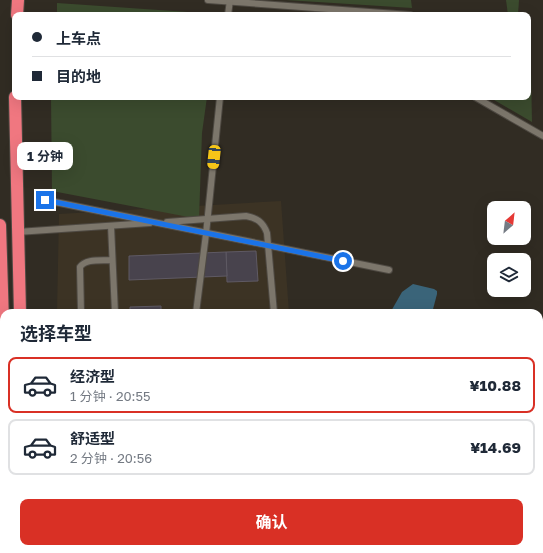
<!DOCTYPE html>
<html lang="zh">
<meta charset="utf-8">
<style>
:root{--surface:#fff;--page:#f6f6f7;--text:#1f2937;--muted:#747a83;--line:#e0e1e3;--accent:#d93025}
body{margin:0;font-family:"Golos Text","Noto Sans SC",sans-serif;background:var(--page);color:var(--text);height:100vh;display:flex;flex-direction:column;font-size:15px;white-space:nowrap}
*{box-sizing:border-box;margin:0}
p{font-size:13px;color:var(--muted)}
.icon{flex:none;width:22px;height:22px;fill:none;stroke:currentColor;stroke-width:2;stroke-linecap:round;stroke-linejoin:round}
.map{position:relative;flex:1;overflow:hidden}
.drawer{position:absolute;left:0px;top:309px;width:543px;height:244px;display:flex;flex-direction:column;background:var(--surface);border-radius:12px 12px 0 0;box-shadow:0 4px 16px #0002}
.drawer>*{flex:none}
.guide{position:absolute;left:12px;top:12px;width:519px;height:88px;border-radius:8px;box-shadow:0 4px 16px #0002;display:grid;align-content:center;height:88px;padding:0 20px;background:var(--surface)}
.needle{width:26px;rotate:28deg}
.buttons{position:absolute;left:487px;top:201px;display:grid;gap:8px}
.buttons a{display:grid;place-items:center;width:44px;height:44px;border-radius:8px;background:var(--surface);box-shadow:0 4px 16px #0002;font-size:20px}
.end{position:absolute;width:18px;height:18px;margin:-9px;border:5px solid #1a73e8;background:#fff;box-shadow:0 0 0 2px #fff}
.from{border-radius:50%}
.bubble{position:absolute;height:28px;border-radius:8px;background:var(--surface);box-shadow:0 4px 16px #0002;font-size:13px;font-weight:700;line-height:28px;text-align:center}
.car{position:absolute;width:12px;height:24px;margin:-12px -6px;border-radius:5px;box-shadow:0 0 3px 1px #0007;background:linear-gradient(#f5c518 24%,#345 0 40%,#f5c518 0 76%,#345 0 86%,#f5c518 0)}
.guide b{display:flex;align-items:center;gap:14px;height:38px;font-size:15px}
.guide b+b{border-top:1px solid var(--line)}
.guide i{width:10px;height:10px;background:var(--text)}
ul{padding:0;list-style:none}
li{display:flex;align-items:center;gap:12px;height:56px;margin:0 8px 6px;padding:0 12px;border:2px solid var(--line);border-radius:8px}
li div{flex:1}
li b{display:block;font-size:15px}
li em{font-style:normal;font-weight:700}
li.current{border-color:var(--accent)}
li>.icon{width:36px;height:36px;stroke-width:1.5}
h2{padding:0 20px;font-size:18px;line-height:48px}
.cta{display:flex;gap:8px;margin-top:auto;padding:8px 20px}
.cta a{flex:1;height:46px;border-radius:8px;background:var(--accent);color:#fff;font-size:16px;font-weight:700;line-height:46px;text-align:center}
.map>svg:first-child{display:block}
.built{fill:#3c3324}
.green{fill:#3b4b2e}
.water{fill:#3a6479}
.building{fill:#48434d;stroke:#5f5a64}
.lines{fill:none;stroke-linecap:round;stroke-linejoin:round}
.lane-casing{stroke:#4e4942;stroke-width:8}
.highway-casing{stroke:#4e4942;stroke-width:14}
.lane{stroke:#7c766b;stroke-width:6}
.highway{stroke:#f07780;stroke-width:12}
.route{stroke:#1a73e8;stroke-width:5}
</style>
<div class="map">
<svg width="543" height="553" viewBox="0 0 543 553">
<rect width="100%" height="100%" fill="#312c23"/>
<path class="built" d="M281,201L289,313H57L59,214Z"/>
<g class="green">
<path d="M286,0H411L412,8Z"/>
<path d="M506,0H519L518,15H508Z"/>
<path d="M57,3L217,14V15H57Z"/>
<path d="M528,71L531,72L532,122L489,97H528Z"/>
<path d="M51,97H207L202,133L199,219L52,191Z"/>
</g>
<g class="water">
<path d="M413,284L434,289L437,291V294L432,313H390L402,292Z"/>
<path d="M543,490V553H534L533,549H539V494Z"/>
<path d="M222,549H282L280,553H224Z"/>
</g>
<g class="building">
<path d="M256,251L258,281L227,282L226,252Z"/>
<path d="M226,252L227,276L129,280V256Z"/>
<path d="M161,306V313H130V307Z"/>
</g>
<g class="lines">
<g class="lane-casing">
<g id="lane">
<path d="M208,0L410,15"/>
<path d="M228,15L230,0"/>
<path d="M475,97L543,136"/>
<path d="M45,200L389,270"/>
<path d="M167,222L246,216C257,218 263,222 267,233L274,313"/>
<path d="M111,226L115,313"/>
<path d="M17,232L150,223"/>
<path d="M81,313L80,267C86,258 102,261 112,260"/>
<path d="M196,313L206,234L220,97"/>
<path d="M164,553L165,549"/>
</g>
</g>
<g class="highway-casing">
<g id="highway">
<path d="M17,15L18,0"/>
<path d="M15,97L20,313"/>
<path d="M0,225L4,354"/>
<path d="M21,549L22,553"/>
<path d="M38,549L39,553"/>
</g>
</g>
<use href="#lane" class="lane"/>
<use href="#highway" class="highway"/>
</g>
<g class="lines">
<path class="route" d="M45,200L343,261"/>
</g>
</svg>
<div class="buttons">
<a><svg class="needle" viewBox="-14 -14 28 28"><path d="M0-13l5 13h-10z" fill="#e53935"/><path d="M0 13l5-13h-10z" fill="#747a83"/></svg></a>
<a><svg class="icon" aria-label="layers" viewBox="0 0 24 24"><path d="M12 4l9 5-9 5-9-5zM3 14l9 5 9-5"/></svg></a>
</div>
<i class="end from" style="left:343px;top:261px"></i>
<i class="end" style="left:45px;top:200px"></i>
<div class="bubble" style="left:17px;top:142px;width:56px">1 分钟</div>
<i class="car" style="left:214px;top:157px;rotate:186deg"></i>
<div class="guide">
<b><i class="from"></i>上车点</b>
<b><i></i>目的地</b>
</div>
<section class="drawer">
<h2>选择车型</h2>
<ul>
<li class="current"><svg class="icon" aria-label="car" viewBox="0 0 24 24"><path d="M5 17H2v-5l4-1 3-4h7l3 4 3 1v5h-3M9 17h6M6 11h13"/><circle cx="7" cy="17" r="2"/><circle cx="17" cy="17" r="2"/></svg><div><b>经济型</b><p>1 分钟 · 20:55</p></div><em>¥10.88</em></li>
<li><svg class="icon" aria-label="car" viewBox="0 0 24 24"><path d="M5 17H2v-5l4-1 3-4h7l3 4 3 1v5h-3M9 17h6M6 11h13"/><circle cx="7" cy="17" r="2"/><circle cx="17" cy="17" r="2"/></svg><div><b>舒适型</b><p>2 分钟 · 20:56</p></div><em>¥14.69</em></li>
</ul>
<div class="cta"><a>确认</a></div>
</section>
</div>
